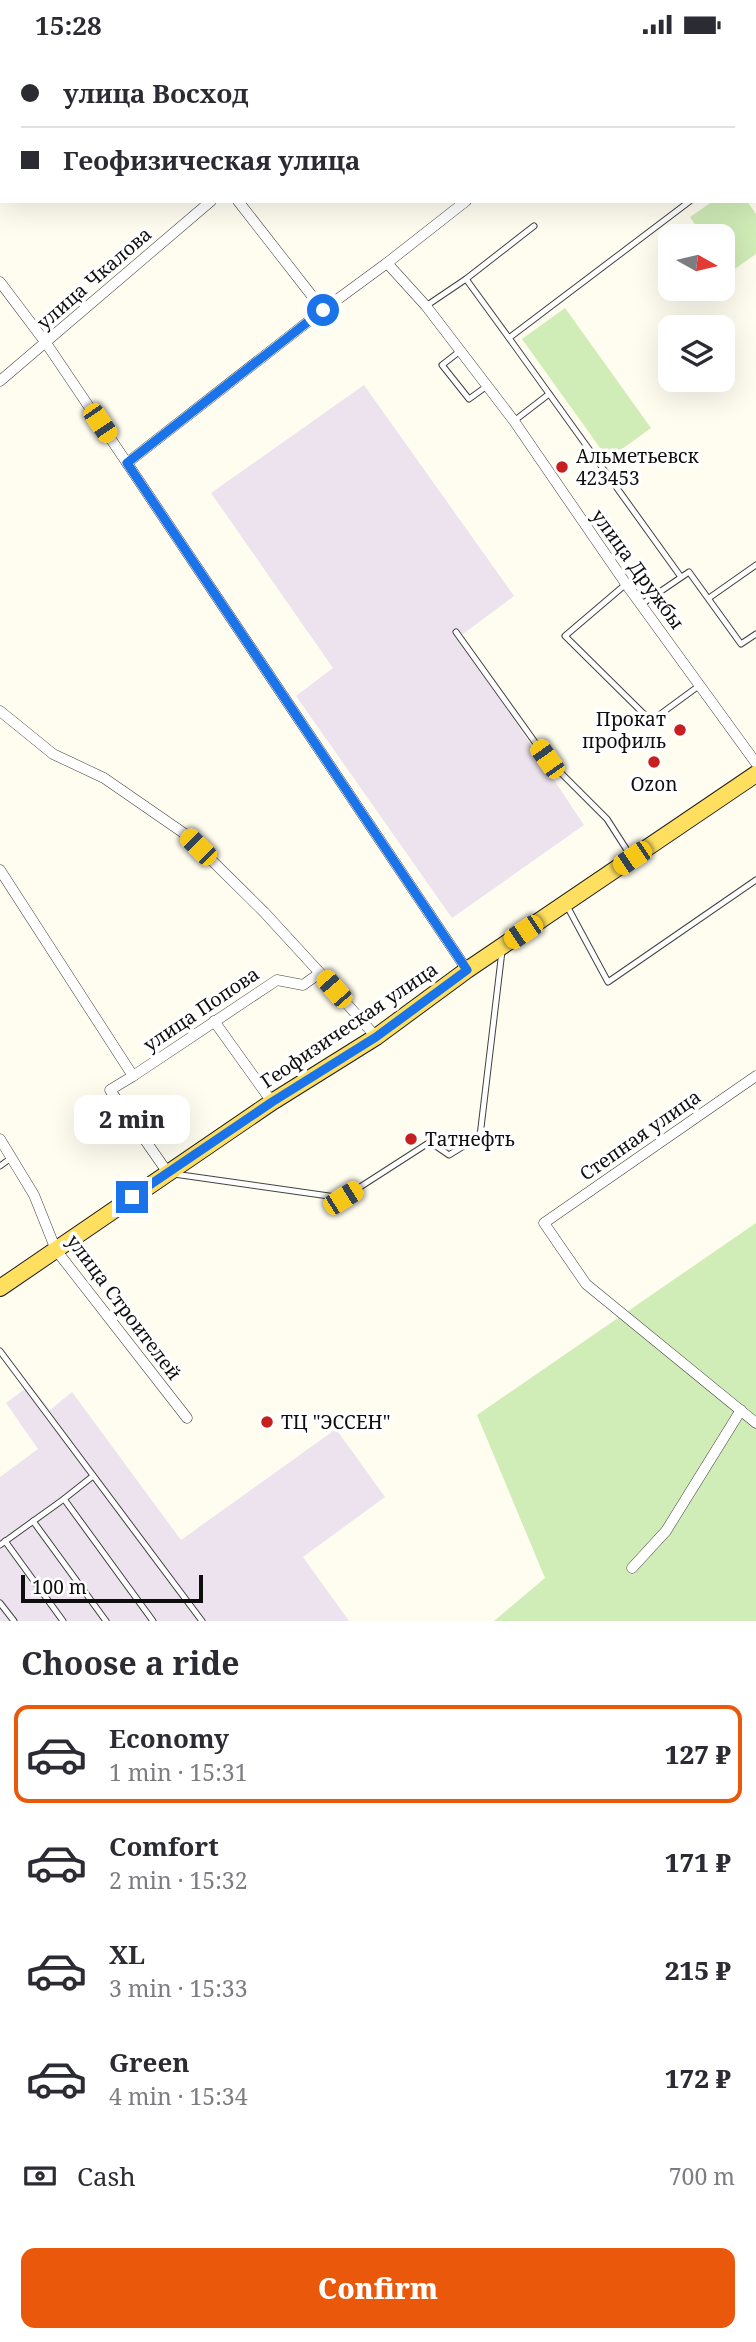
<!DOCTYPE html>
<meta charset="utf-8">
<style>
:root{--surface:#fff;--page:#f2f2f3;--text:#2b2b33;--muted:#7c7c81;--line:#e1e1e2;--accent:#ea580c}
body{margin:0;font-family:"Noto Serif",serif;background:var(--page);color:var(--text);height:100vh;display:flex;flex-direction:column;font-size:26px;white-space:nowrap}
*{box-sizing:border-box;margin:0}
p{font-size:23px;color:var(--muted)}
.icon{flex:none;width:38px;height:38px;fill:none;stroke:currentColor;stroke-width:2;stroke-linecap:round;stroke-linejoin:round}
.map{position:relative;height:1572px;overflow:hidden}
.sheet{display:flex;flex-direction:column;background:var(--surface);flex:1}
.sheet>*{flex:none}
.top-card{position:absolute;left:0px;top:0px;width:756px;height:154px;box-shadow:0 7px 28px #0002;display:grid;align-content:center;height:154px;padding:0 21px;background:var(--surface)}
.needle{width:46px;rotate:98deg}
.controls{position:absolute;left:658px;top:175px;display:grid;gap:14px}
.controls a{display:grid;place-items:center;width:77px;height:77px;border-radius:14px;background:var(--surface);box-shadow:0 7px 28px #0002;font-size:35px}
.scale{position:absolute;left:21px;bottom:18px;width:182px;box-sizing:border-box;padding-left:7px;border:4px solid #0f0f0f;border-top:0;font-size:19px;line-height:24px;white-space:nowrap;color:#0f0f0f;-webkit-text-stroke:5px #fff;paint-order:stroke}
.end{position:absolute;width:32px;height:32px;margin:-16px;border:9px solid #1a73e8;background:#fff;box-shadow:0 0 0 4px #fff}
.from{border-radius:50%}
.bubble{position:absolute;height:49px;border-radius:14px;background:var(--surface);box-shadow:0 7px 28px #0002;font-size:23px;font-weight:800;line-height:49px;text-align:center}
.car{position:absolute;width:21px;height:42px;margin:-21px -10px;border-radius:9px;box-shadow:0 0 5px 2px #0007;background:linear-gradient(#f5c518 24%,#345 0 40%,#f5c518 0 76%,#345 0 86%,#f5c518 0)}
.top-card b{display:flex;align-items:center;gap:24px;height:66px;font-size:26px}
.top-card b+b{border-top:2px solid var(--line)}
.top-card i{width:18px;height:18px;background:var(--text)}
ul{padding:0;list-style:none}
li{display:flex;align-items:center;gap:21px;height:98px;margin:0 14px 10px;padding:0 7px;border:4px solid transparent;border-radius:14px}
li div{flex:1}
li b{display:block;font-size:26px}
li em{font-style:normal;font-weight:800}
li.current{border-color:var(--accent)}
li>.icon{width:63px;height:63px;stroke-width:1.5}
h2{padding:0 21px;font-size:32px;line-height:84px}
.pay{display:flex;align-items:center;gap:18px;height:77px;padding:0 21px;font-size:26px}
.pay p{margin-inline-start:auto}
.cta{display:flex;gap:14px;margin-top:auto;padding:14px 21px}
.cta a{flex:1;height:80px;border-radius:14px;background:var(--accent);color:#fff;font-size:28px;font-weight:800;line-height:80px;text-align:center}
.status{display:flex;justify-content:space-between;align-items:center;height:49px;padding:0 35px;background:var(--surface);direction:ltr}
.status svg{height:19px;fill:currentColor}
.map>svg:first-child{display:block}
.industrial{fill:#ede3ee}
.green{fill:#d0ecb7}
.lines{fill:none;stroke-linecap:round;stroke-linejoin:round}
.lane-casing{stroke:#424242;stroke-width:7}
.street-casing{stroke:#424242;stroke-width:11}
.primary-casing{stroke:#202020;stroke-width:18}
.lane{stroke:#fff;stroke-width:5}
.street{stroke:#fff;stroke-width:10}
.primary{stroke:#ffdf60;stroke-width:16}
.route{stroke:#1a73e8;stroke-width:9}
.poi-dot{fill:#c71e1f;stroke:#fff;stroke-width:2.5}
.labels{text-anchor:middle;dominant-baseline:central;stroke-width:7;stroke-linejoin:round;paint-order:stroke}
.street-label{font-size:19px;fill:#0f0f0f;stroke:#fff}
.poi-label{font-size:19px;fill:#0f0f0f;stroke:#fff;text-anchor:start}
</style>
<div class="status"><b>15:28</b><svg viewBox="0 0 49 12"><path d="M0 12V9h3v3zM5 12V6h3v6zM10 12V3h3v9zM15 12V0h3v12zM26 1h20v11H26zM47 4h2v5h-2z"/></svg></div>
<div class="map">
<svg width="756" height="1572" viewBox="0 0 756 1572">
<rect width="100%" height="100%" fill="#fffdf0"/>
<g class="industrial">
<path d="M364,336L514,547L459,588L584,776L452,869L296,647L333,619L211,444Z"/>
<path d="M30,1336L50,1361L72,1343L181,1491L336,1380L385,1448L303,1508L349,1572H0V1428L38,1400L6,1354Z"/>
</g>
<g class="green">
<path d="M713,152H747L756,165V205L729,224L723,215V187H703L690,168Z"/>
<path d="M565,259L651,379L608,410L522,290Z"/>
<path d="M756,1174V1572H494L545,1529L477,1366Z"/>
</g>
<g class="lines">
<g class="lane-casing">
<g id="lane">
<path d="M754,143L756,146"/>
<path d="M466,230L534,177"/>
<path d="M426,257L466,230L509,289"/>
<path d="M460,302L442,316L469,350L487,337"/>
<path d="M514,372L549,345"/>
<path d="M681,528L509,289L690,152"/>
<path d="M626,535L565,587L651,672L700,636"/>
<path d="M709,549L756,516"/>
<path d="M642,555L689,523L741,595L756,585"/>
<path d="M456,583L547,710L607,770L632,809"/>
<path d="M567,857L608,933L756,831"/>
<path d="M0,1117L11,1109"/>
<path d="M174,1125L343,1149L430,1093L449,1106L480,1087L502,902"/>
<path d="M0,1302L202,1572"/>
<path d="M93,1427L64,1450L153,1572"/>
<path d="M33,1472L106,1572"/>
<path d="M5,1492L63,1572"/>
<path d="M0,1496L64,1450"/>
<path d="M0,1554L14,1572"/>
</g>
</g>
<g class="street-casing">
<g id="street">
<path d="M126,0L127,2"/>
<path d="M179,2L181,0"/>
<path d="M392,2L394,0"/>
<path d="M640,2L642,0"/>
<path d="M754,23L756,22"/>
<path d="M0,141L2,139"/>
<path d="M238,152L323,261"/>
<path d="M387,214L426,257L514,372L626,535L756,714"/>
<path d="M0,233L46,294L127,414L467,921"/>
<path d="M0,332L211,152"/>
<path d="M127,414L323,261L387,214L466,152"/>
<path d="M0,662L53,705L104,729L185,785L264,863L320,924"/>
<path d="M0,821L133,1027L277,931L303,936L320,924L376,988"/>
<path d="M214,972L272,1053"/>
<path d="M133,1027L110,1041L168,1124"/>
<path d="M756,1027L544,1174L586,1235L756,1374"/>
<path d="M0,1090L34,1146L56,1201L187,1369"/>
<path d="M632,1519L666,1482L741,1361"/>
</g>
</g>
<g class="primary-casing">
<path id="primary" d="M0,1239L272,1053L376,988L467,921L756,725"/>
</g>
<use href="#lane" class="lane"/>
<use href="#street" class="street"/>
<use href="#primary" class="primary"/>
</g>
<g class="lines">
<path class="route" d="M132,1148L272,1053L376,988L467,921L127,414L323,261"/>
</g>
<g class="poi-dot">
<circle cx="562" cy="418" r="7"/>
<circle cx="680" cy="681" r="7"/>
<circle cx="654" cy="713" r="7"/>
<circle cx="411" cy="1090" r="7"/>
<circle cx="267" cy="1373" r="7"/>
</g>
<g class="labels">
<g class="street-label">
<text transform="translate(94 229) rotate(-41)">улица Чкалова</text>
<text transform="translate(638 520) rotate(54)">улица Дружбы</text>
<text transform="translate(201 960) rotate(-34)">улица Попова</text>
<text transform="translate(349 976) rotate(-34)">Геофизическая улица</text>
<text transform="translate(640 1086) rotate(-35)">Степная улица</text>
<text transform="translate(124 1258) rotate(53)">улица Строителей</text>
</g>
<g class="poi-label">
<text x="576" y="407">Альметьевск<tspan x="576" dy="22">423453</tspan></text>
<text x="666" y="670" text-anchor="end">Прокат<tspan x="666" dy="22">профиль</tspan></text>
<text x="654" y="735" text-anchor="middle">Ozon</text>
<text x="425" y="1090">Татнефть</text>
<text x="281" y="1373">ТЦ "ЭССЕН"</text>
</g>
</g>
</svg>
<div class="controls">
<a><svg class="needle" viewBox="-14 -14 28 28"><path d="M0-13l5 13h-10z" fill="#e53935"/><path d="M0 13l5-13h-10z" fill="#7c7c81"/></svg></a>
<a><svg class="icon" aria-label="layers" viewBox="0 0 24 24"><path d="M12 4l9 5-9 5-9-5zM3 14l9 5 9-5"/></svg></a>
</div>
<div class="scale">100 m</div>
<i class="end from" style="left:323px;top:261px"></i>
<i class="end" style="left:132px;top:1148px"></i>
<div class="bubble" style="left:74px;top:1046px;width:116px">2 min</div>
<i class="car" style="left:100px;top:374px;rotate:146deg"></i>
<i class="car" style="left:547px;top:710px;rotate:325deg"></i>
<i class="car" style="left:198px;top:798px;rotate:315deg"></i>
<i class="car" style="left:632px;top:809px;rotate:236deg"></i>
<i class="car" style="left:523px;top:883px;rotate:236deg"></i>
<i class="car" style="left:334px;top:940px;rotate:319deg"></i>
<i class="car" style="left:343px;top:1149px;rotate:58deg"></i>
<div class="top-card">
<b><i class="from"></i>улица Восход</b>
<b><i></i>Геофизическая улица</b>
</div>
</div>
<section class="sheet">
<h2>Choose a ride</h2>
<ul>
<li class="current"><svg class="icon" aria-label="car" viewBox="0 0 24 24"><path d="M5 17H2v-5l4-1 3-4h7l3 4 3 1v5h-3M9 17h6M6 11h13"/><circle cx="7" cy="17" r="2"/><circle cx="17" cy="17" r="2"/></svg><div><b>Economy</b><p>1 min · 15:31</p></div><em>127 ₽</em></li>
<li><svg class="icon" aria-label="car" viewBox="0 0 24 24"><path d="M5 17H2v-5l4-1 3-4h7l3 4 3 1v5h-3M9 17h6M6 11h13"/><circle cx="7" cy="17" r="2"/><circle cx="17" cy="17" r="2"/></svg><div><b>Comfort</b><p>2 min · 15:32</p></div><em>171 ₽</em></li>
<li><svg class="icon" aria-label="car" viewBox="0 0 24 24"><path d="M5 17H2v-5l4-1 3-4h7l3 4 3 1v5h-3M9 17h6M6 11h13"/><circle cx="7" cy="17" r="2"/><circle cx="17" cy="17" r="2"/></svg><div><b>XL</b><p>3 min · 15:33</p></div><em>215 ₽</em></li>
<li><svg class="icon" aria-label="car" viewBox="0 0 24 24"><path d="M5 17H2v-5l4-1 3-4h7l3 4 3 1v5h-3M9 17h6M6 11h13"/><circle cx="7" cy="17" r="2"/><circle cx="17" cy="17" r="2"/></svg><div><b>Green</b><p>4 min · 15:34</p></div><em>172 ₽</em></li>
</ul>
<div class="pay"><svg class="icon" aria-label="cash" viewBox="0 0 24 24"><path d="M3 7h18v10H3z"/><circle cx="12" cy="12" r="2"/></svg>Cash<p>700 m</p></div>
<div class="cta"><a>Confirm</a></div>
</section>
